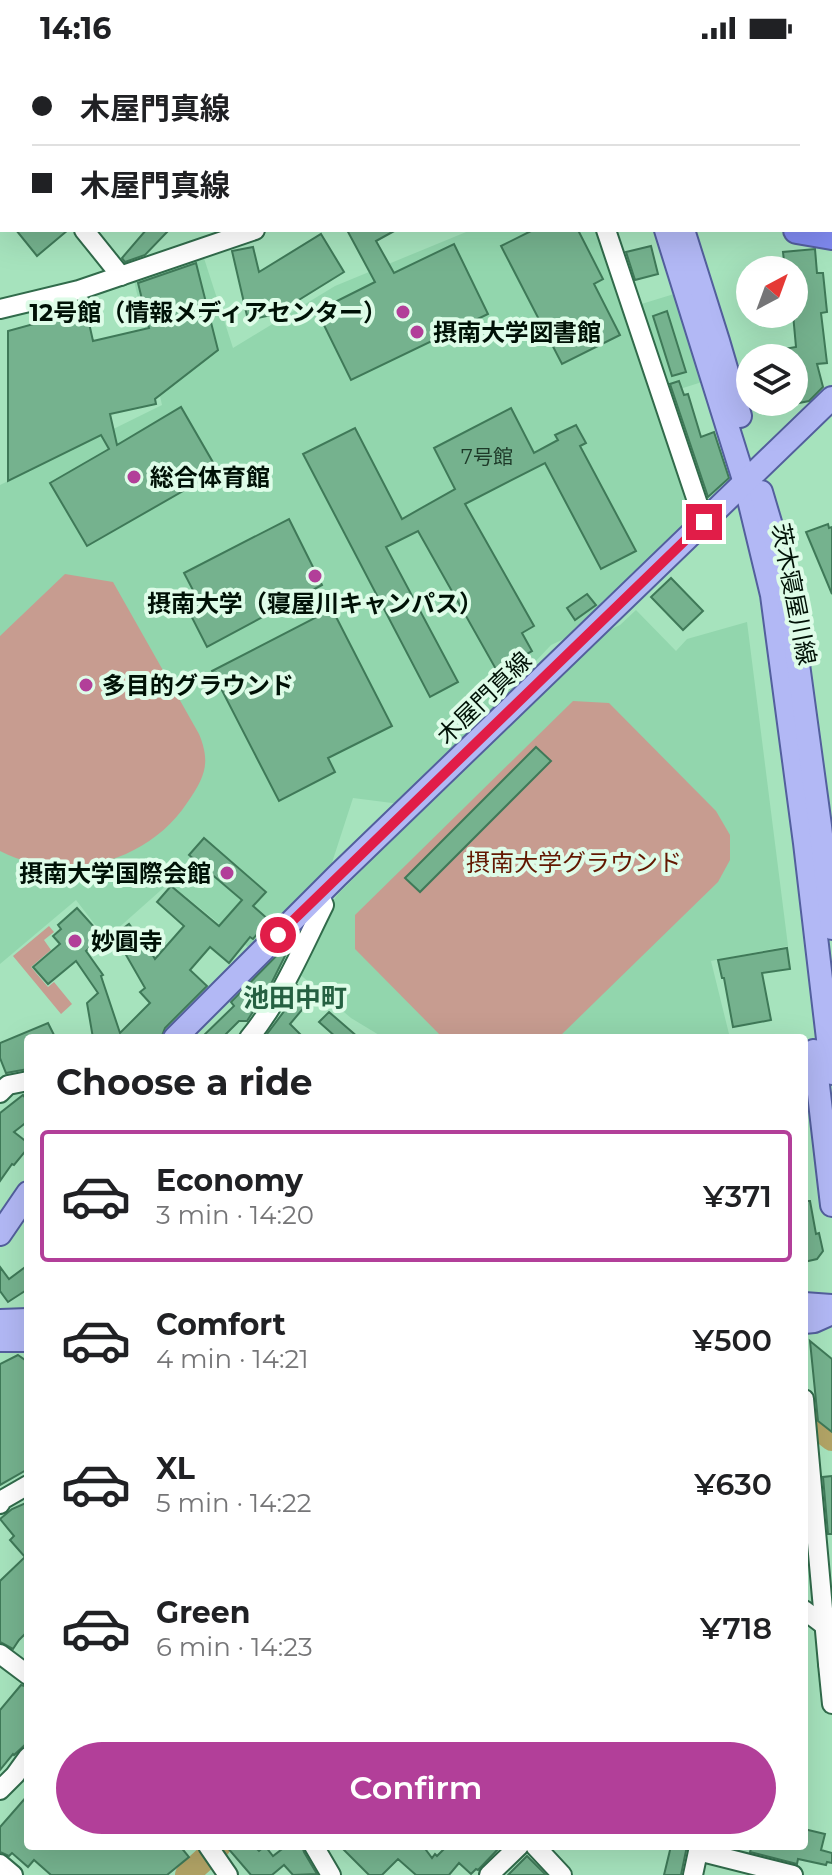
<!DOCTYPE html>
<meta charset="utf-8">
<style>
:root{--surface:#fff;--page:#f6f6f6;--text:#202124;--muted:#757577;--line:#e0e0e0;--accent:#b23f99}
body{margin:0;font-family:Montserrat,"Noto Sans JP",sans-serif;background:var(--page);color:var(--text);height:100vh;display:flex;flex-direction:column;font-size:30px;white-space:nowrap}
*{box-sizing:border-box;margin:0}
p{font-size:26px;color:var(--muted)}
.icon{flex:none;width:44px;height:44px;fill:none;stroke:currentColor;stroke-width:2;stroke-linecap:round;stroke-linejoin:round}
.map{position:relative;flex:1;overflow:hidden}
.panel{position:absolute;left:24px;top:978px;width:784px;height:816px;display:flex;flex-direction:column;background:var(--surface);border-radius:8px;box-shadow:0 8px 32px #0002}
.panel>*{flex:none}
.hud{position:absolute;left:0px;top:0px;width:832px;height:176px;box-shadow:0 8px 32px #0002;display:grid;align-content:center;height:176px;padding:0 32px;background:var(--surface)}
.needle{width:52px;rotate:41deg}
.tools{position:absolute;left:736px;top:200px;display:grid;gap:16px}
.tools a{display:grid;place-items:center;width:72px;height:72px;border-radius:50%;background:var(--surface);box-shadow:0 8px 32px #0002;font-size:40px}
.end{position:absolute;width:36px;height:36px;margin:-18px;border:10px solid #e11d48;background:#fff;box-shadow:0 0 0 4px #fff}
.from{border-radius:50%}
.hud b{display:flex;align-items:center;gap:28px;height:76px;font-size:30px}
.hud b+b{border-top:2px solid var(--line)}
.hud i{width:20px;height:20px;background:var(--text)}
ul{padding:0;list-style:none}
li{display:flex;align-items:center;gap:24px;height:132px;margin:0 16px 12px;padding:0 16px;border:4px solid transparent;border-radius:8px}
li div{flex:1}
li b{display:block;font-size:30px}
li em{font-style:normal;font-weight:600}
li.selected{border-color:var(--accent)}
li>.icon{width:72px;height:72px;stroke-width:1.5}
h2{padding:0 32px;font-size:36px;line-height:96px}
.primary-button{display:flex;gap:16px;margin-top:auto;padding:16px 32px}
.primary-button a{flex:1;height:92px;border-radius:48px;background:var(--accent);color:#fff;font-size:32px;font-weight:600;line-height:92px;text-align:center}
.status{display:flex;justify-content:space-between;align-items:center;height:56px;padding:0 40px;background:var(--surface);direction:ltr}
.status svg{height:22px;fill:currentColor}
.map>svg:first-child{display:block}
.built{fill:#92d6ad}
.green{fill:#c79c90}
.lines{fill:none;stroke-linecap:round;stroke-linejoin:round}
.river{stroke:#b2a466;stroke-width:24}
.building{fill:#75b28e;stroke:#3f7958;stroke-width:2}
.minor-casing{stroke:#316b4b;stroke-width:22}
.major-casing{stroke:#535f9d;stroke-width:26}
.highway-casing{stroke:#535f9d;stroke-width:30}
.minor{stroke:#fff;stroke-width:18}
.major{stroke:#b2b8f5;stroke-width:22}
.highway{stroke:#7f89ef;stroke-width:26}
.route{stroke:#e11d48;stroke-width:10}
.poi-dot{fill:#b23f99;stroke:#defce8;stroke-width:3}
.labels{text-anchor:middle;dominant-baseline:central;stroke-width:8;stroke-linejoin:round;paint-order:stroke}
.number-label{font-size:20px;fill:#1d3928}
.poi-label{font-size:24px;font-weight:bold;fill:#001106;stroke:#defce8;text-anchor:start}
.street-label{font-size:24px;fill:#001106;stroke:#defce8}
.park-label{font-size:24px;fill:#621700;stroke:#defce8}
.neighbourhood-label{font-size:26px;font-weight:bold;fill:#256041;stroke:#defce8}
</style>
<div class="status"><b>14:16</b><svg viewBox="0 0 49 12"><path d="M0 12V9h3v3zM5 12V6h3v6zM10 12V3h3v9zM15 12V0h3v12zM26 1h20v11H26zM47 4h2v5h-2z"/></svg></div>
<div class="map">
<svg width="832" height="1819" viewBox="0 0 832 1819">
<rect width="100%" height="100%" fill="#a6e3bd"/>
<g class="built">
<path d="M471,174H595L694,458L566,582L551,589L517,625L509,638L400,748L353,742L327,822L254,896L169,827L106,883L76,844L0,908V429L162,349L133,220L202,196L233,292L335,230Z"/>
<path d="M674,238L702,326L664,338L635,250Z"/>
<path d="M636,554L676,595L687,583L747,566L788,890L711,905L730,982H384L351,962L297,916L325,855L339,837L605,576L620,569Z"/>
</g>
<g class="green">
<path d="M65,518L113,526L199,678C211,707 205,721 187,747C147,807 65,828 0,795V580Z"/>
<path d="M573,645L609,647L716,755L730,779V804L718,826L558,982H443L355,893V859Z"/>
<path d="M49,870L54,876L44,884L51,894L31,911L48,931L54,926L72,948L61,958L13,900Z"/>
</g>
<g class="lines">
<g class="river">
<path d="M701,0L711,2"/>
<path d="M830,27H832"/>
<path d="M804,1361L832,1383"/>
<path d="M187,1819L219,1790"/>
</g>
</g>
<g class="building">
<path d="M16,174H68L37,200Z"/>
<path d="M146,174H169L145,199L125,206L122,202Z"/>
<path d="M347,174H396L376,185L394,217L454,188L488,258L351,324L317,255L375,226Z"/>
<path d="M533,174H578L603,223L594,228L620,279L562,308L501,190Z"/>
<path d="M321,178L344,216L276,258L248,264L232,195L253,191L259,216Z"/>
<path d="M651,190L658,218L635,224L626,196Z"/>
<path d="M815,193L817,217H823L827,256L821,257L827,307L817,308L823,331L809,345L794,348V302H767L766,296L796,291L793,258L794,214H785L783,196Z"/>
<path d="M196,207L218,294L155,343L156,348L110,358L117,389L181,351L218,415L87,490L50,427L109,393L101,379L8,425V275L48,264V267L87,258L93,285L149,272L138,227Z"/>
<path d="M667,255L686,316L672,320L653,260Z"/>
<path d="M679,325L684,339L688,338L701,381L714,376L729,422L708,441L670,328Z"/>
<path d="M511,352L534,397L558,384L555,379L576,369L586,387L580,390L636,495L601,513L545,407L465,448L534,570L522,577L532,595L497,615L418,475L386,491L458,626L430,641L303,398L355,372L402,463L455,433L434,392Z"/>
<path d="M289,463L322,529L207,591L182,542L194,536L184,517Z"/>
<path d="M828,468L829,472L832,471V538L806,476Z"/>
<path d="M671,522L703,555L683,574L651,541Z"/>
<path d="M587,538L596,549L575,564L567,552Z"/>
<path d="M332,553L392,670L328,702L335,716L279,745L212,615Z"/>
<path d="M536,691L551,705L420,836L405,822Z"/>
<path d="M204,782L266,836L253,850L269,864L253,883L250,881L229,907L210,891L190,914L207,930L165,972L161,982H93L87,947L98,937L76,905L48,928L33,911L60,888L53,880L61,873L58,869L77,852L95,872L92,874L100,883L86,895L103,919L101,920L120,977L150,947L140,936L145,932L118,885L126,881L121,874L129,868L135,876L138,874L155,903L184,870L157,846L171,830L219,870L242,844L189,799Z"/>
<path d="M294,882L271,928L247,965H239L222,982H201L234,950L231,946Z"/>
<path d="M787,892L790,913L762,917L771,964L733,971L724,922H722L718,904Z"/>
<path d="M297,929L312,942L290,968L304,982H264L291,946L289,944Z"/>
<path d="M329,956L359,982H337L319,966Z"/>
<path d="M48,967L54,979L46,982H28V1013L6,1017L0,1002V987Z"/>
<path d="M23,1039L28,1045V1065L14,1076L28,1087V1092L14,1109L12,1108L0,1125V1057Z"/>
<path d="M804,1145H810L816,1178L819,1177L823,1195L817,1203L804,1206Z"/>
<path d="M28,1209V1233L8,1246L0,1235V1211L9,1223Z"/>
<path d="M810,1285L832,1303V1376L818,1365Z"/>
<path d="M18,1299L25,1304L28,1310V1413L0,1429V1308Z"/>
<path d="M832,1420V1478H828L823,1421Z"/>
<path d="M28,1446V1575L19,1584L13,1593L0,1586V1525L25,1501L10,1484L14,1480L0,1463L12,1453Z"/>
<path d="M21,1629L28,1631V1686L14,1699L13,1698L0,1714V1654Z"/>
<path d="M28,1739V1790H180L189,1801L167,1819H51L34,1804L28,1811L12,1797L9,1800L0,1796V1771Z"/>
<path d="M804,1773L825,1778L821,1794L832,1797V1807L827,1806L826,1809L798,1803L797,1808L750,1796L752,1790H804Z"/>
<path d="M226,1790H254L259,1795L265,1790L273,1800L286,1790H302L304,1796L317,1818L293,1819L284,1809L272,1819H251Z"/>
<path d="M340,1790H423L432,1802L435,1798L437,1800L447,1790H501L478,1814L476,1813L471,1818L459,1807L449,1819H416L398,1803L382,1819H369Z"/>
<path d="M671,1790H687L681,1819H664Z"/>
<path d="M527,1800L546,1819H508Z"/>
</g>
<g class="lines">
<g class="minor-casing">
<g id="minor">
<path d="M771,0L781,2"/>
<path d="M830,12L832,13"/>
<path d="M84,174L121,220"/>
<path d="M606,174L704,466"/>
<path d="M0,253L79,234L255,174"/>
<path d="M249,982C281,943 302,893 324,849L319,838"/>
<path d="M0,1037L8,1029L28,1025"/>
<path d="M804,1343L828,1608H832"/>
<path d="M0,1448L2,1444L28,1429"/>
<path d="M804,1554L824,1569"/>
<path d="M0,1598L28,1619"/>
<path d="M828,1608L832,1648"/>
<path d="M0,1734L15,1719L28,1701"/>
<path d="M208,1790L228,1819"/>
<path d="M314,1790L331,1819"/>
<path d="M535,1790L562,1819"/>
<path d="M698,1795L793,1819"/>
<path d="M0,1808L13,1819"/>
<path d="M489,1819L519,1790"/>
<path d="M693,1819L699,1791"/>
</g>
</g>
<g class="major-casing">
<g id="major">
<path d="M610,0L611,2"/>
<path d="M627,0L628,2"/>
<path d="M666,174L745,427L772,539L805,787L832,1017"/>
<path d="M683,174L718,285L740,360"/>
<path d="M761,436L786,520L820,770L832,872"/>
<path d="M175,982L337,820L832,342"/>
<path d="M814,995L832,1149"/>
<path d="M0,1178L28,1137"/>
<path d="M804,1248L832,1250"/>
<path d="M0,1265L28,1264"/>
<path d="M804,1266L814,1265L832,1257"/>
<path d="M0,1284H28"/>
</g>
</g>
<g class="highway-casing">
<g id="highway">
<path d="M189,0L196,2"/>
<path d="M244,0L251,2"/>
<path d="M311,0L318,2"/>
<path d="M368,0L375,2"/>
<path d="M830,120H832"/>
<path d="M830,139H832"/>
<path d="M830,159H832"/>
<path d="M797,174L832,180"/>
</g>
</g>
<use href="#minor" class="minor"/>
<use href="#major" class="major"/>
<use href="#highway" class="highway"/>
</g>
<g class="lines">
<path class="route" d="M278,879L704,466"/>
</g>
<g class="poi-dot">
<circle cx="403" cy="256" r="8"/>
<circle cx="417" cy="276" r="8"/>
<circle cx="134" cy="421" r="8"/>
<circle cx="315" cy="520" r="8"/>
<circle cx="86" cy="629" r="8"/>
<circle cx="227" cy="817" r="8"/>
<circle cx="75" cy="885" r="8"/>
</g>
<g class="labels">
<g class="number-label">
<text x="487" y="401">7号館</text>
</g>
<g class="poi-label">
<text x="387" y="256" text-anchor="end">12号館（情報メディアセンター）</text>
<text x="433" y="276">摂南大学図書館</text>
<text x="150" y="421">総合体育館</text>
<text x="315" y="547" text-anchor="middle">摂南大学（寝屋川キャンパス）</text>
<text x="102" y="629">多目的グラウンド</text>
<text x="211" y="817" text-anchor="end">摂南大学国際会館</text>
<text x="91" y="885">妙圓寺</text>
</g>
<g class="street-label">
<text transform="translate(794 538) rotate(79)">茨木寝屋川線</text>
<text transform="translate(484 642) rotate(-44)">木屋門真線</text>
</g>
<g class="park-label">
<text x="574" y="806">摂南大学グラウンド</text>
</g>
<g class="neighbourhood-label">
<text x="295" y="942">池田中町</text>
</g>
</g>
</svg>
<div class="tools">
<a><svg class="needle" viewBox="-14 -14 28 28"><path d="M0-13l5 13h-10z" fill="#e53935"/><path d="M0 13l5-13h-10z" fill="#757577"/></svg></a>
<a><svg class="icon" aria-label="layers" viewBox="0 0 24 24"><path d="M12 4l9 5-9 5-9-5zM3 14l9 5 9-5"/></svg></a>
</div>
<i class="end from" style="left:278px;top:879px"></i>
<i class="end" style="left:704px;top:466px"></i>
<div class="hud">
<b><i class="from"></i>木屋門真線</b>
<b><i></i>木屋門真線</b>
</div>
<section class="panel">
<h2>Choose a ride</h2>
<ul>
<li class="selected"><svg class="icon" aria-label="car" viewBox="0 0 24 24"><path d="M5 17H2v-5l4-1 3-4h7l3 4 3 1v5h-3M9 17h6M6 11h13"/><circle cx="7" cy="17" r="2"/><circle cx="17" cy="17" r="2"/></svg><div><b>Economy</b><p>3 min · 14:20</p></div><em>¥371</em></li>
<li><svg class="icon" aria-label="car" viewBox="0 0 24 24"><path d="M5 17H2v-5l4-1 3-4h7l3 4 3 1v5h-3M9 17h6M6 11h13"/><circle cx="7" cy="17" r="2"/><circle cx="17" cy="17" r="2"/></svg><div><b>Comfort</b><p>4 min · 14:21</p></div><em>¥500</em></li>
<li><svg class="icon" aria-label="car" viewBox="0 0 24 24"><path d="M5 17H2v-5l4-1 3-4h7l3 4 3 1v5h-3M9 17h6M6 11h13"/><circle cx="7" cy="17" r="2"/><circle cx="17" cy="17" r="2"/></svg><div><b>XL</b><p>5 min · 14:22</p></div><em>¥630</em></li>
<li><svg class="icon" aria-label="car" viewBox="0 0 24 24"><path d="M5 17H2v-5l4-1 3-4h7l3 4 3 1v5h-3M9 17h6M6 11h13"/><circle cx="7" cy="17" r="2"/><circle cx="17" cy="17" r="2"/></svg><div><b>Green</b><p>6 min · 14:23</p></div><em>¥718</em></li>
</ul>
<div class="primary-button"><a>Confirm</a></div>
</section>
</div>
